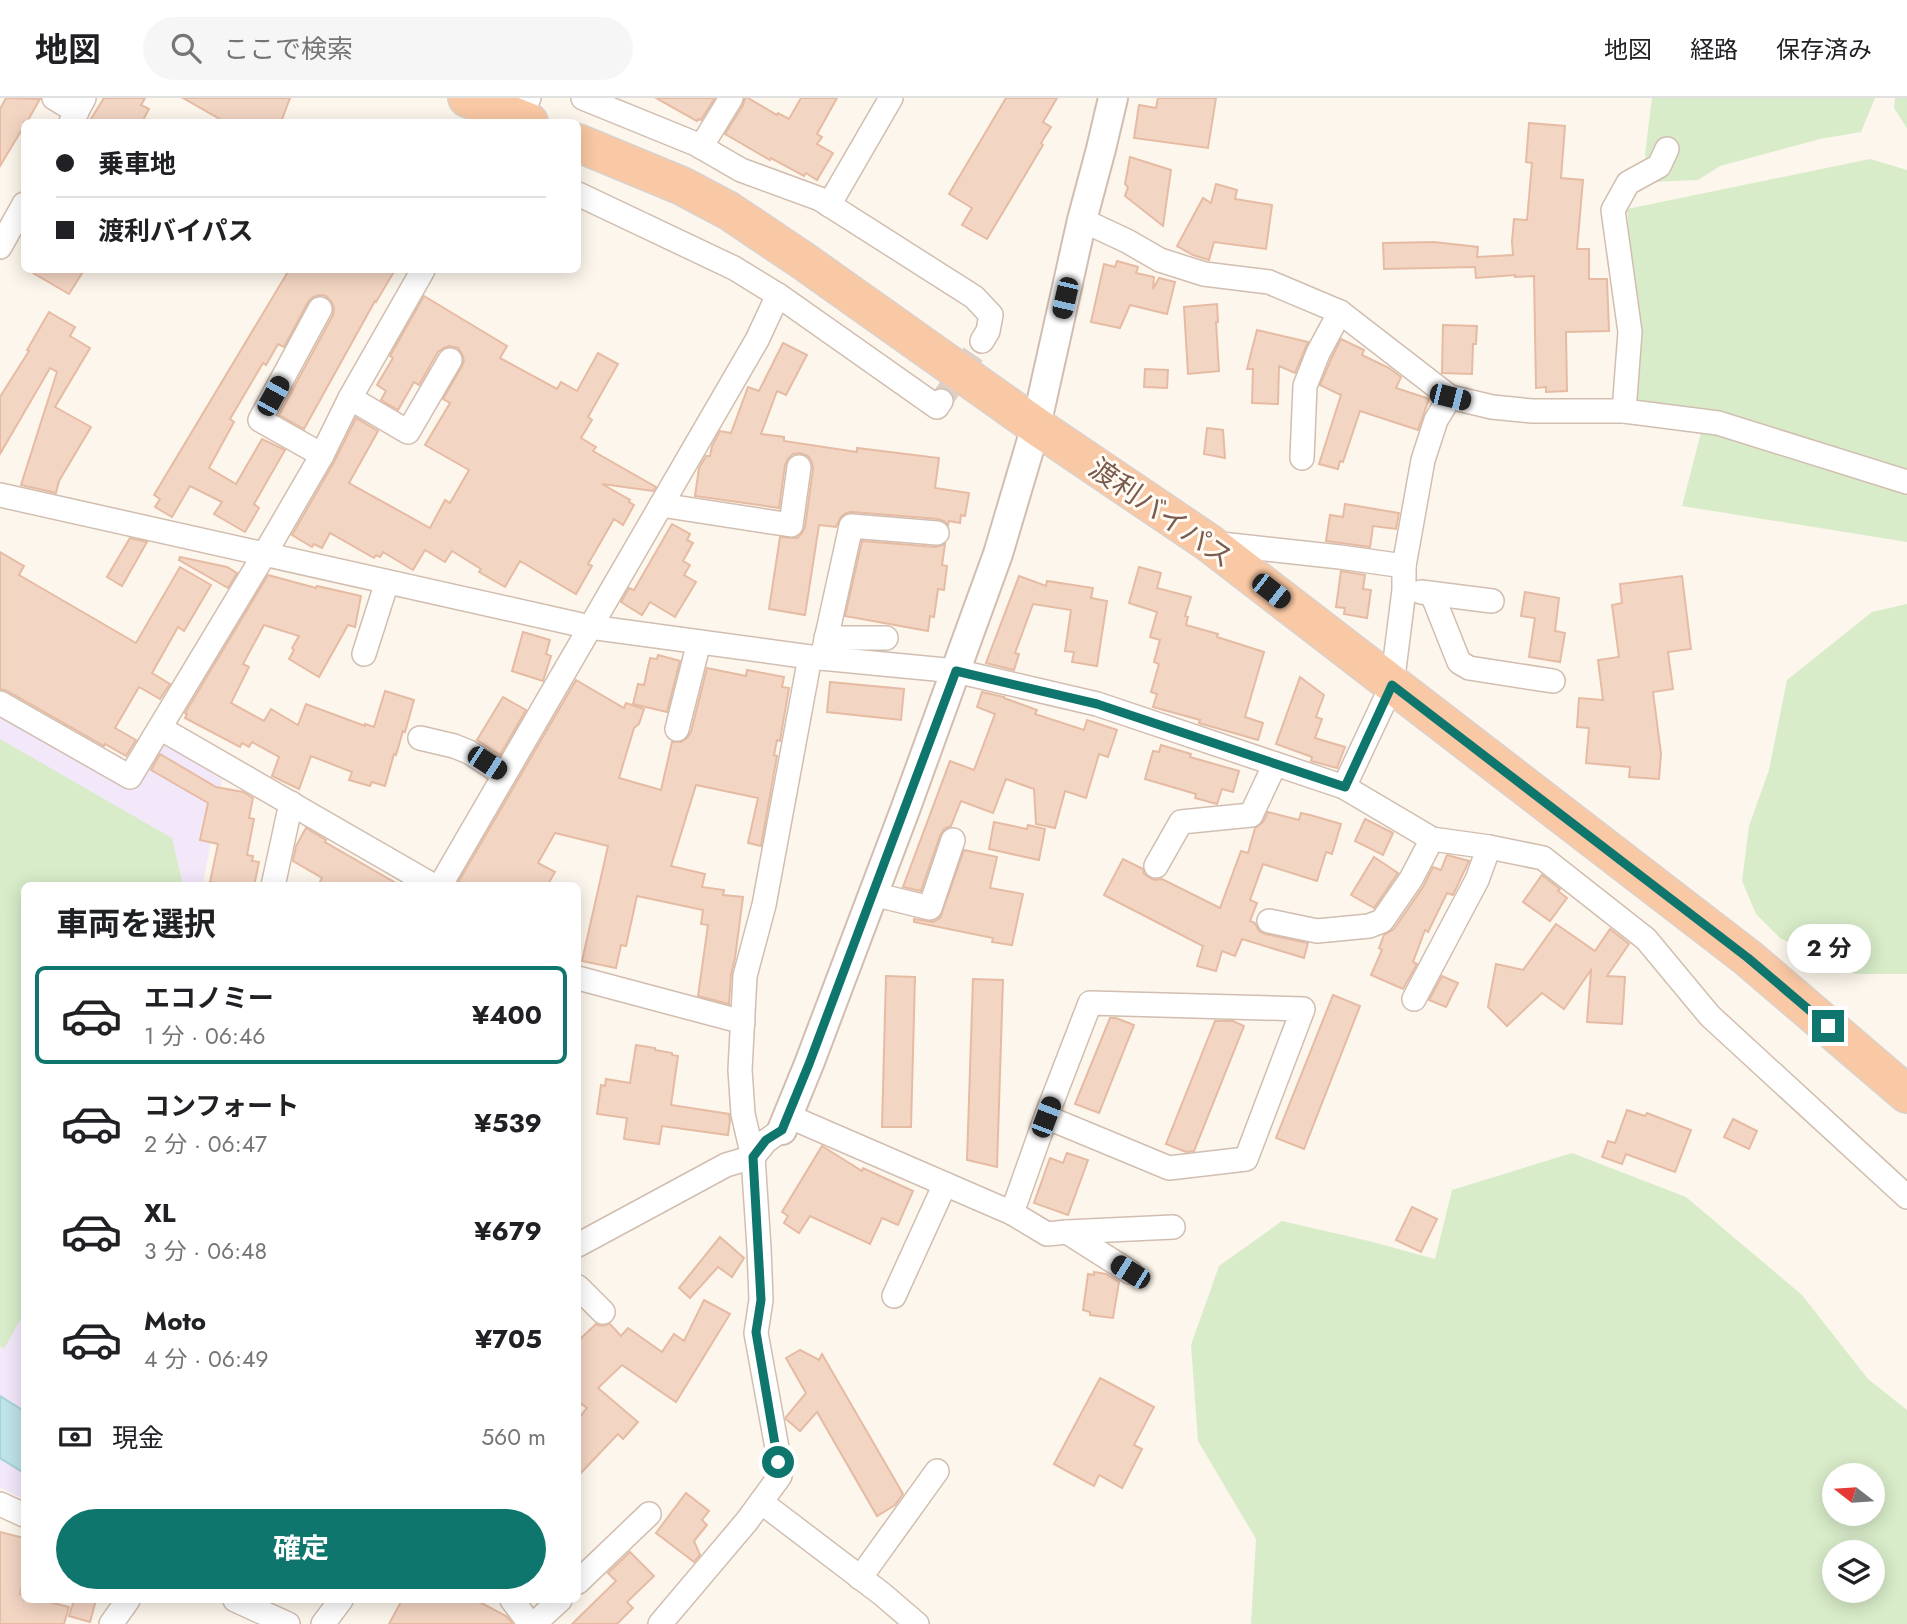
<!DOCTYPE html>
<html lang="ja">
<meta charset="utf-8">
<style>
:root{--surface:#fff;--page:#f6f6f6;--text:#202124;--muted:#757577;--line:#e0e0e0;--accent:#0f766e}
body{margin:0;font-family:Jost,"Noto Sans JP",sans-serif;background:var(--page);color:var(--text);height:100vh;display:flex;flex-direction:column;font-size:26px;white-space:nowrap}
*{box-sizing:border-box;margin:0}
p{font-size:23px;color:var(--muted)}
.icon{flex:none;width:38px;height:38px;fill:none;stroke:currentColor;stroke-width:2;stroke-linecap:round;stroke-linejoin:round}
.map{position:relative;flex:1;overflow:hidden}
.sheet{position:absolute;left:21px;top:784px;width:560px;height:721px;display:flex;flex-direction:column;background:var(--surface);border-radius:10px;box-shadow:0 4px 18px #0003}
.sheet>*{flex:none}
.banner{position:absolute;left:21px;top:21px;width:560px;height:154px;border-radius:10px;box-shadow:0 4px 18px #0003;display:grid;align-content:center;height:154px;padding:0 35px;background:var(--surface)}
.needle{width:46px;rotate:287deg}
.controls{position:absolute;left:1822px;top:1365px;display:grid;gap:14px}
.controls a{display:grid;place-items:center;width:63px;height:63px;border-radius:50%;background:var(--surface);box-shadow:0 4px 18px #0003;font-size:35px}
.end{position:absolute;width:32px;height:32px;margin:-16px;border:9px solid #0f766e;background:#fff;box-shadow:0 0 0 4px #fff}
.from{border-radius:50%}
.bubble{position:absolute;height:49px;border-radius:24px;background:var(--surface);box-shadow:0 4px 18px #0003;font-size:23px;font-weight:700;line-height:49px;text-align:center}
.car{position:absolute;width:21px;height:42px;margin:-21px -10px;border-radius:9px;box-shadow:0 0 5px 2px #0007;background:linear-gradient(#222 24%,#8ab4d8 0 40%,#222 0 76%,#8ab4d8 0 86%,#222 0)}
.banner b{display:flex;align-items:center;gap:24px;height:66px;font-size:26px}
.banner b+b{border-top:2px solid var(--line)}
.banner i{width:18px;height:18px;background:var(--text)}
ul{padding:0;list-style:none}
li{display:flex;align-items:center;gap:21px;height:98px;margin:0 14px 10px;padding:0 21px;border:4px solid transparent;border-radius:10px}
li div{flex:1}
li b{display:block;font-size:26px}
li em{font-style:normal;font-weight:700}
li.on{border-color:var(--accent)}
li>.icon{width:63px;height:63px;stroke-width:1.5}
h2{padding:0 35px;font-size:32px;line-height:84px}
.pay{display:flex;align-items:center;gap:18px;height:77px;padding:0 35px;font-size:26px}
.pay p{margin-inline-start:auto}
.button{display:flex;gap:14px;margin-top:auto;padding:14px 35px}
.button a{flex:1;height:80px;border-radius:42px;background:var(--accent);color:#fff;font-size:28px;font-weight:700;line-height:80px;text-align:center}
header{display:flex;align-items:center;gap:42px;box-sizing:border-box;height:98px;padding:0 35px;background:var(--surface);border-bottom:2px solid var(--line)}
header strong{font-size:33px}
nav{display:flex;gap:38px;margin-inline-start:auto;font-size:24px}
.search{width:490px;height:63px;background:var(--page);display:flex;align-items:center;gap:18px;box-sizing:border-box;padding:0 24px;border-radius:38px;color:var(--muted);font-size:26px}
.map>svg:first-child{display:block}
.education{fill:#f3e8fa}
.green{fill:#d8ecc9;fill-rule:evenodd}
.water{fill:#bfe3e8;stroke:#a5d3da;stroke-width:2}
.building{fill:#f3d5c3;stroke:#e6bba3;stroke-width:2}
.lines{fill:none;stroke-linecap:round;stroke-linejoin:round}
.minor-tunnel{stroke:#dcd0c4;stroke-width:23;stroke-dasharray:23 11;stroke-linecap:butt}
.minor-casing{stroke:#d1beb0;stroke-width:26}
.tertiary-casing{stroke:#d1beb0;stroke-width:32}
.trunk-casing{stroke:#dad1cd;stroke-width:40}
.minor{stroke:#fff;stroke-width:23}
.tertiary{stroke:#fff;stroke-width:28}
.trunk{stroke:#f9c8a4;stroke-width:37}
.route{stroke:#0f766e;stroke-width:9}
.labels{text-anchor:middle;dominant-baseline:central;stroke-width:6;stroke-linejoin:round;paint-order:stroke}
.street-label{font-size:28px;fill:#7a5c4d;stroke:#fffaf3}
</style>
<header>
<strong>地図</strong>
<div class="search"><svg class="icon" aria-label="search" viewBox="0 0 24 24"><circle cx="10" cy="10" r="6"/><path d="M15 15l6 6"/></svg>ここで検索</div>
<nav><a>地図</a><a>経路</a><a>保存済み</a></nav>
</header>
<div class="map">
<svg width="1907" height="1526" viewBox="0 0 1907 1526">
<rect width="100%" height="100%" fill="#fdf6ec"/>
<path class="education" d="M0,614L132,690L162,644L222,681L203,787L24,788V1401L0,1390Z"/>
<g class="green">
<path d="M1652,0H1875L1861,34L1820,41L1720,68L1698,82L1650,84L1645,56Z"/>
<path d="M1895,0H1907V30L1894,10Z"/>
<path d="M1870,61L1907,72V444L1682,408L1705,319L1633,306L1636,232L1627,111Z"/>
<path d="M1907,506V876H1855L1780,840L1756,816L1742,783L1749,728L1769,672L1787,582L1872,514Z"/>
<path d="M0,641L172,740L183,787L24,788V1215L4,1251L0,1248Z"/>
<path d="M1572,1055L1686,1099L1802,1197L1868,1281L1907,1312V1526H1251L1256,1441L1198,1343L1191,1247L1219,1168L1282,1123L1369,1143L1435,1161L1452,1092ZM1872,1377V1416H1834V1377ZM1872,1454V1493H1834V1454Z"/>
</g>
<path class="water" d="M0,1298L24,1313V1375L0,1360Z"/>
<g class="building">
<path d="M6,0L40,1L27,24H24V28L0,68V11Z"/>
<path d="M104,0H145L141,7L149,11L142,24H89Z"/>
<path d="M183,0H290L281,24H225Z"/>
<path d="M656,0H715L701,22L698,21L697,23Z"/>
<path d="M745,0H748L777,17L778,15L789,21L801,0H837L817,36L822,39L817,46L833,55L817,82L806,75L804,78L771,60L770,62L725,36L743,7Z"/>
<path d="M1006,0H1057L1043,24L1051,29L1041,45L1043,47L987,141L962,127L972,110L949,96Z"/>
<path d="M1158,0H1216L1208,50L1134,40L1139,7L1156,10Z"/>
<path d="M1529,25L1565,28L1561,80L1583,82L1577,151H1589V181H1607L1609,233L1566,234L1567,293L1546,294V289L1536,290L1534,178L1515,179V177L1476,180L1475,169L1384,171L1383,145L1434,144L1478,149L1477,159L1513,157L1512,143L1514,121L1527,122L1532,65L1526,64Z"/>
<path d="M1130,59L1171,72L1163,128L1125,98L1128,89L1125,86Z"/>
<path d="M1216,86L1237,92L1235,101L1272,107L1266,151L1214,144L1209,162L1193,157L1177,148L1203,100L1211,105Z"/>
<path d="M1117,163L1138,169L1136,175L1154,179L1153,191L1159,180L1175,184L1167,216L1130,207L1120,230L1091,224L1104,166L1115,169Z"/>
<path d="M28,172H84L69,196Z"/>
<path d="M289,172H395L376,204L375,203L304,331L279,317L333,217L334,210L331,203L326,198L320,197L313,199L308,204L284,249L278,246L266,267L263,265L230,321L234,324L209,370L236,386L262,341L285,352L254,406L259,410L245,434L214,416L222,404L190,388L172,419L155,409L160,401L154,397Z"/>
<path d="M424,198L507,248L500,260L557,291L561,284L577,293L598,255L618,266L588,319L592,322L581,340L596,349L593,353L656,389L653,393L602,386L630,402L629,404L634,407L623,427L614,421L588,466L592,468L576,496L520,463L505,489L479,474L481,471L452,453L445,464L425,452L413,472L383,454L380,459L376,457L374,460L330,435L322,450L314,446L312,449L292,437L334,364L356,320L378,333L349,385L430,430L445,402L450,405L469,372L425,347L450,305L443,301L462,268L464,263L462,256L458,250L449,248L444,250L438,254L419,287L414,284L398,312L381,302L386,293L377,287L393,260L390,258Z"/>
<path d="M1217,206L1218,224H1216L1219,273L1188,276L1184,209Z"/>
<path d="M49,214L75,229L70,238L90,250L55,309L91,329L59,383L56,395L21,387L57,274L50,270L0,356V299L29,253L27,252Z"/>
<path d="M1443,227L1477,228L1476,246H1473L1472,276L1442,275Z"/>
<path d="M1257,232L1308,244L1295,275L1279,268L1278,306L1252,305L1253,271H1247Z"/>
<path d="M1341,241L1364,252L1362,257L1389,270L1401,279L1396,290L1429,301L1418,332L1360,313L1343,364L1340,363L1338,371L1319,366L1341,297L1320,287L1331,261Z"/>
<path d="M783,245L807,257L786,297L777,293L761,336L784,339V343L857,354V350L939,360L935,390L969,395L965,418L961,417L960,425L949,423L948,427L944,423L938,421L852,414L846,415L841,419L836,429L819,427L805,517L769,511L780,439L797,440L802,435L805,429L813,371L812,364L808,358L800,355L793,356L788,361L785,367L779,410L695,398L699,370L706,358H710L712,348L720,333L731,335L748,289L759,293Z"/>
<path d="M1145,271L1168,272L1167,290L1144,289Z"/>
<path d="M1207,330L1223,332L1225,360L1204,356Z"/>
<path d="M1345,406L1399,415L1396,431L1373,428L1370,449L1326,443L1330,417L1343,419Z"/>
<path d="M672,426L690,436L687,442L693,445L683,463L690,467L684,477L696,484L675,519L650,504L642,517L621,504L629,490L634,492Z"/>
<path d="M130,440L147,444L122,488L107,479Z"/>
<path d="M862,443L936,449L945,446L942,467L947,468L944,492L938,491L934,519L930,518L928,533L845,518Z"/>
<path d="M0,454L24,468L19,477L136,545L180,469L211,487L184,533L178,529L152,575L170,586L160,601L139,589L115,630L136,642L126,658L105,646L104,648L7,593L0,591Z"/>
<path d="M180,459L227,469L237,475L228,490L179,462Z"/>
<path d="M1139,469L1161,475L1157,490L1191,499L1185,518L1188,519L1186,527L1218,536L1217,539L1264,554L1245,619L1263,625L1258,642L1199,625L1200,622L1153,609L1157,596L1151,594L1159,566L1154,564L1160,542L1150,539L1157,514L1129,505Z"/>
<path d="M1341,473L1365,477L1363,491L1371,492L1367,520L1344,516L1345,510L1336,509Z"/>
<path d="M268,477L316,490L317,488L361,498L355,529L348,527L319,579L289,561L294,552L292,550L299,538L264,527L243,566L249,569L231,605L264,623L271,611L298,627L306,606L365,628V626L374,629L385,593L414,602L405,634L403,633L396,657L394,656L385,688L372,684L370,688L349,682L352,674L311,658L299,691L272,678L279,659L252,644L249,649L242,645L240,649L185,620L187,616L185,615Z"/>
<path d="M1019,478L1046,488L1047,483L1093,490L1091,500L1107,503L1097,568L1072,564L1074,554L1065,553L1071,512L1033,506L1015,555L1019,556L1014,572L986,565Z"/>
<path d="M1682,478L1691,551L1668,554L1673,591L1653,594L1661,656L1659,681L1629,679L1630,669L1586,665L1589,630L1577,629L1579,600L1603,602L1598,562L1619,559L1612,507L1622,505L1620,486Z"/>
<path d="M1525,494L1559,500L1555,533L1565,535L1560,564L1529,559L1535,520L1521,518Z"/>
<path d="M523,534L550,542L546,556L551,558L543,583L512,573Z"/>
<path d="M658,557L680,563L667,614L633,606L638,586L644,587L650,560L657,561Z"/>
<path d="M707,570L746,578L747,572L784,579L782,589L789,590L780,643L777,642L774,657L777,658L761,748L748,745L758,700L696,687L671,768L705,776L702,789L724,792L723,797L743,799L735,860L731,877L729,906L698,898L708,827L701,826L703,812L637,798L626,848L621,847L616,870L582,863L608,748L555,735L538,765L555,774L547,788H456L576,582L624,610L626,605L644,611L639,626L634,630L619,680L661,692L672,644H681L687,640L691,634Z"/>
<path d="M1300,579L1324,597L1316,619L1322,621L1315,640L1345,649L1337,670L1311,663L1312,659L1276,646Z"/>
<path d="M830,584L904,591L901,622L827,614Z"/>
<path d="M982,594L1004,599V600L1037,612L1035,616L1084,632L1087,622L1117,632L1108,659L1099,656L1086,700L1065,693L1055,730L1036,726L1034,691L1006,681L993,715L961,703L951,728L944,731L940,738L921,793L903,789L950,663L974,672L995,616L977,609Z"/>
<path d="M503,599L526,612L500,657L477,642Z"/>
<path d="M1161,647L1191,656L1190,659L1239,673L1233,694L1222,691L1217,706L1195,700L1196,696L1145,681L1153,653L1159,654Z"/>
<path d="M160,656L216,689L243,694L253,700L249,720L254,721L247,757L253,758L252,763L259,764L254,788H231L210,784L218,746L200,742L208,705L151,672Z"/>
<path d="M1268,714L1299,722L1301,715L1310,717L1341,726L1332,756L1326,754L1317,783L1263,766L1250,802L1257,805L1250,823L1255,825L1259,833L1265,836L1308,845L1304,860L1242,841L1235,858L1222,853L1216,873L1197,868L1203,848L1104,797L1123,761L1143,771L1144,776L1150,780L1155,782L1162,781L1220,810L1241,753L1248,755L1255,730L1263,724Z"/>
<path d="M1365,721L1393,735L1383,757L1355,743Z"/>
<path d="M994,724L1027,731L1028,727L1045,731L1039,762L989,751Z"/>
<path d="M306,730L326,742L325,744L401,788H318L322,780L293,763L296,748Z"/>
<path d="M964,752L997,759L990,790L1023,796L1012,847L992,844L993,840L914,824V821L933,824L940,820Z"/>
<path d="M1447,757L1469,763L1453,797L1447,795L1428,834L1425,832L1413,864L1417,866L1403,891L1371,877L1382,852L1379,850L1384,837L1394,831L1423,789L1433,769L1441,772Z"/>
<path d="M1374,759L1398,775L1374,810L1351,797Z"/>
<path d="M1542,777L1560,791L1558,793L1567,800L1550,823L1523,804Z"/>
<path d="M1556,826L1595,853L1610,831L1629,846L1607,878L1625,879L1622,926L1587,924L1591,872L1564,911L1542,895L1507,928L1488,909L1496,866L1523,872Z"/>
<path d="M886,878L915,879L911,1029H882Z"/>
<path d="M1442,878L1458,885L1446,909L1429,902Z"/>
<path d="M973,881L1003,882L997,1069L967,1062Z"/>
<path d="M1333,897L1360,908L1304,1051L1276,1040Z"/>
<path d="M1110,920H1116L1134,927L1099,1015L1075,1006Z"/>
<path d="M1215,923H1233L1244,928L1194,1053L1186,1054L1166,1046Z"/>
<path d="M636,947L655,950V952L672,955V957L678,958L671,1007L729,1016L730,1022L728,1037L662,1028L659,1046L624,1041L627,1020L597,1016L601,987L605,988L606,981L630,985Z"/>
<path d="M1627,1012L1645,1018L1647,1015L1691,1032L1675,1074L1626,1056L1622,1066L1602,1059L1608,1043L1615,1045Z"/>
<path d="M1733,1021L1757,1033L1749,1051L1724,1039Z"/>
<path d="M822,1048L862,1073L863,1070L913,1093L898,1127L882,1120L870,1146L810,1118L799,1135L784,1125L788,1118L782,1114Z"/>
<path d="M1067,1055L1088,1062L1068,1117L1034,1105L1050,1060L1063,1065Z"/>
<path d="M1412,1109L1437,1121L1421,1154L1396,1142Z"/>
<path d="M720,1139L744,1160L732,1179L718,1169L690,1200L679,1190Z"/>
<path d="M1094,1174L1106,1176L1119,1184L1113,1220L1090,1217V1214L1083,1212L1088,1176L1094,1177Z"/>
<path d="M704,1202L730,1216L676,1304L622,1267L598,1290L638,1324L623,1341L618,1336L578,1378V1321L587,1310L582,1306L578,1310V1243L596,1226L600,1228L610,1226L621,1238L628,1230L662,1254L674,1236L684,1243Z"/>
<path d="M800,1252L819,1262L822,1256L903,1396L895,1407L877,1418L817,1314L800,1333L786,1321V1319L806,1295L786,1260Z"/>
<path d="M1100,1280L1154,1309L1134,1347L1142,1351L1122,1390L1099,1377L1094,1388L1054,1366Z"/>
<path d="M686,1395L709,1413L702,1422L707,1427L694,1443L700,1457L694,1464L656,1435Z"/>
<path d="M0,1434L24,1440V1477L20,1496L24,1497V1502H41L69,1509L64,1526H0Z"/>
<path d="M630,1454L654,1478L627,1504L633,1510L617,1526H572L616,1483L608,1475Z"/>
<path d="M74,1502H96L90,1524L69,1518Z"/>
<path d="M402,1502H476L506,1518L513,1526H389Z"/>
</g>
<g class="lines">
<path class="minor-tunnel" d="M941,303L982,243"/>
<g class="minor-casing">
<g id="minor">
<path d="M54,0L77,14"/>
<path d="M583,0L696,46L741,72L820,101L974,199L991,217L988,233L982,243"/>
<path d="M71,24L84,0"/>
<path d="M515,24L529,0"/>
<path d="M701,49L731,0"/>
<path d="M578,96L734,170L778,197L937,309L941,303"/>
<path d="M829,107L891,0"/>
<path d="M1082,122L1127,143L1160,162L1204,176L1269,184L1340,214L1450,299"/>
<path d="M0,149L24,106"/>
<path d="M320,211L260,322L322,357"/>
<path d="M350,300L408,334L450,262"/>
<path d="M1624,313L1630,234L1613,112L1628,85L1659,68L1667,51"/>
<path d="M1302,360L1305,288L1318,255L1340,214"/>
<path d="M0,397L590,529L810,559L956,573L1097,606L1344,689L1432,741L1489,749L1543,760L1646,841L1710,918L1907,1099"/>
<path d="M661,407L791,427L799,369"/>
<path d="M1212,445L1340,459L1404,468"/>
<path d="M1421,494L1492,503"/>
<path d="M1432,496L1459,564L1469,570L1553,583"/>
<path d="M826,540H886"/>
<path d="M364,556L387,484"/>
<path d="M822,560L851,428L937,435"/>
<path d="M0,605L130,679L264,457L322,357L350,300L423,172"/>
<path d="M160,630L434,788"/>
<path d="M677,631L699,544"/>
<path d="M420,640L454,648L469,654L504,677"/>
<path d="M1344,689L1392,587L1404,492V468L1423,362L1436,322L1450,299L1492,309L1532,313H1624L1718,325L1907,384"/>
<path d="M1156,768L1181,724L1251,717L1275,666"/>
<path d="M273,788L291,705"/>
<path d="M440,788L757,242L778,197"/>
<path d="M873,796L930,810L953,742"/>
<path d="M1269,823L1317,833L1369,828L1382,823L1411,781L1432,741"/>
<path d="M578,880L743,924"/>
<path d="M1414,901L1477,782L1489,749"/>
<path d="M788,1018L1012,1115L1047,1136L1067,1134L1130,1174"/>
<path d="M1012,1115L1046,1019L1090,905L1303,911L1246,1061L1169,1070L1046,1019"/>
<path d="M1067,1134L1173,1129"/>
<path d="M578,1147L726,1067L753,1059L766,1043L782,1032"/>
<path d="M578,1189L603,1214"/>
<path d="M894,1198L945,1086"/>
<path d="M761,1404L882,1496L917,1526"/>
<path d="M0,1406L24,1417"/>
<path d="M860,1480L937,1373"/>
<path d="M578,1484L649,1416"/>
<path d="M235,1502L288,1526"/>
<path d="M512,1502L530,1526"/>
<path d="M111,1526L128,1502"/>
<path d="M323,1526L341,1502"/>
<path d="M534,1526L560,1502"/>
<path d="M660,1526L747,1423L780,1378L777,1350L756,1235L761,1202L759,1150L753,1059L743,1016L740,972L745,878L764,807L810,559"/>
</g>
</g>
<g class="tertiary-casing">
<path id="tertiary" d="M782,1032L809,966L905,712L998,456L1036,328L1082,122L1101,51L1113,0"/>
</g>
<g class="trunk-casing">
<g id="trunk">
<path d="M467,0L529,24"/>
<path d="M578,45L682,88L729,113L802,162L1036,328L1209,445L1748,860L1907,996"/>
</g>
</g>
<use href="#minor" class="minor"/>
<use href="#tertiary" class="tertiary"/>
<use href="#trunk" class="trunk"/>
</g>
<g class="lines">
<path class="route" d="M778,1364L756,1234L761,1202L753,1059L766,1042L782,1032L809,966L956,573L1097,606L1345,689L1392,587L1748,860L1828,928"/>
</g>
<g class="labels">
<g class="street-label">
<text transform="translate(1161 415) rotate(35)">渡利バイパス</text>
</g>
</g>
</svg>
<div class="controls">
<a><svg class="needle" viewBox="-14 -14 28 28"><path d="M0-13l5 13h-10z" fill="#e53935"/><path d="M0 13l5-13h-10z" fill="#757577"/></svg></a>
<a><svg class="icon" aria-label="layers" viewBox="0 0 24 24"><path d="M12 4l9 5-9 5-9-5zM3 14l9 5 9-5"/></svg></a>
</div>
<i class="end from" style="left:778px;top:1364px"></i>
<i class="end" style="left:1828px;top:928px"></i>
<div class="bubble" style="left:1787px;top:826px;width:84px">2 分</div>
<i class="car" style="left:1065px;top:200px;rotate:193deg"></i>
<i class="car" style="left:273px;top:298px;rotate:29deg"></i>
<i class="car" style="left:1450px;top:299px;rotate:104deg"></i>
<i class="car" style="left:1271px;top:493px;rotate:128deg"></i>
<i class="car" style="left:487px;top:665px;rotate:123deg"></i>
<i class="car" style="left:1046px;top:1019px;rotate:21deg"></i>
<i class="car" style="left:1130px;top:1174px;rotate:302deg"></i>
<div class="banner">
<b><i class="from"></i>乗車地</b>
<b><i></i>渡利バイパス</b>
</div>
<section class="sheet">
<h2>車両を選択</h2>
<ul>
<li class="on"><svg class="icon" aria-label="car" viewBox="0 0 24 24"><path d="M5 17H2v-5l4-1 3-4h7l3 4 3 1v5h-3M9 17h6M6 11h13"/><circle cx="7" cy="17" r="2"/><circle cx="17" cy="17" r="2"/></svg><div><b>エコノミー</b><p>1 分 · 06:46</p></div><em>¥400</em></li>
<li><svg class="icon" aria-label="car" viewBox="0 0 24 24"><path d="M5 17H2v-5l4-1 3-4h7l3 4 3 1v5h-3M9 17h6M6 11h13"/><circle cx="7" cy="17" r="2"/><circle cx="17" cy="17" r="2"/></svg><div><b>コンフォート</b><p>2 分 · 06:47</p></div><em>¥539</em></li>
<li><svg class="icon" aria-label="car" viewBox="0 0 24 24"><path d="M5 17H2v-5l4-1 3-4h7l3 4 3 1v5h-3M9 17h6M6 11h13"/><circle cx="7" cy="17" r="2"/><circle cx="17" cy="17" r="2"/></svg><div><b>XL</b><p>3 分 · 06:48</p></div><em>¥679</em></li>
<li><svg class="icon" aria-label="car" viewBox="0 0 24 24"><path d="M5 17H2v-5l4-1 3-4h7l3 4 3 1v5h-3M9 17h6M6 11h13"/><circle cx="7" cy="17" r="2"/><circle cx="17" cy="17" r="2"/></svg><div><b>Moto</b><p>4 分 · 06:49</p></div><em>¥705</em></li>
</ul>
<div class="pay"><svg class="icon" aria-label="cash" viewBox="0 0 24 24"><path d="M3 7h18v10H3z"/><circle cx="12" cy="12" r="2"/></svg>現金<p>560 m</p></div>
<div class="button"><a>確定</a></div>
</section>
</div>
